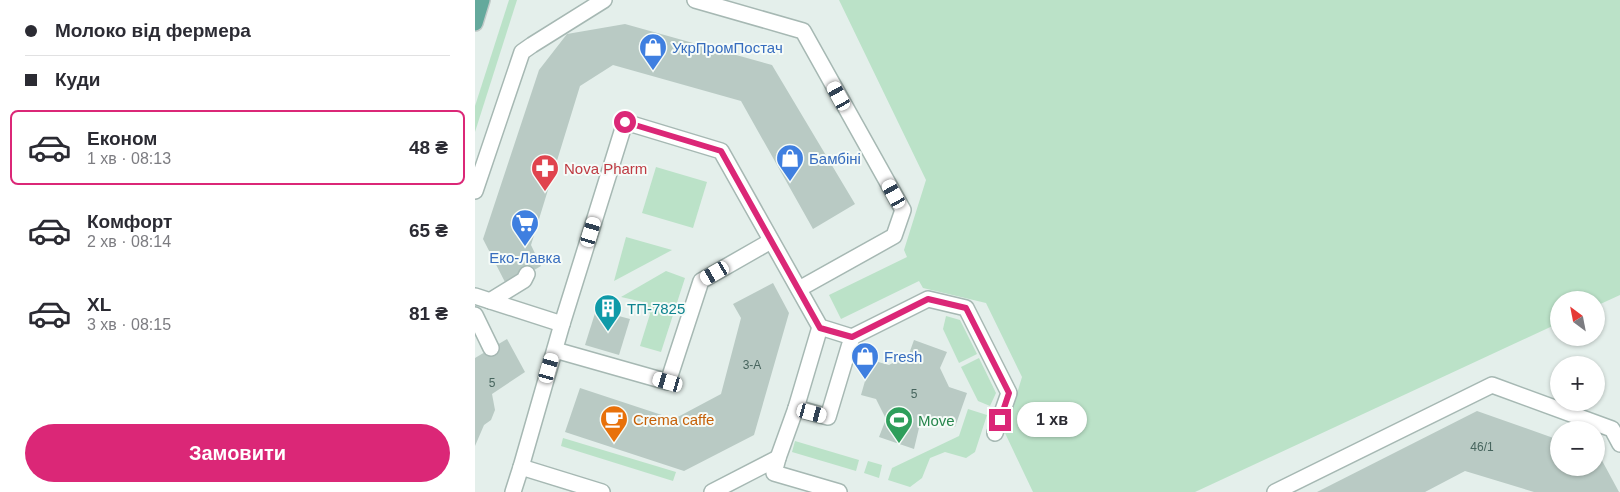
<!DOCTYPE html>
<html lang="uk">
<meta charset="utf-8">
<style>
:root{--surface:#fff;--page:#f2f2f3;--text:#2b2b33;--muted:#7c7c81;--line:#e1e1e2;--accent:#db2777}
body{margin:0;font-family:Arial,sans-serif;background:var(--page);color:var(--text);height:100vh;display:flex;flex-direction:column;font-size:19px;white-space:nowrap}
*{box-sizing:border-box;margin:0}
p{font-size:16px;color:var(--muted)}
.icon{flex:none;width:28px;height:28px;fill:none;stroke:currentColor;stroke-width:2;stroke-linecap:round;stroke-linejoin:round}
.map{position:relative;flex:1;overflow:hidden}
.details{display:flex;flex-direction:column;background:var(--surface);width:475px}
.details>*{flex:none}
.banner{display:grid;align-content:center;height:110px;padding:0 25px;background:var(--surface)}
.needle{width:32px;rotate:328deg}
.tools{position:absolute;left:1075px;top:291px;display:grid;gap:10px}
.tools a{display:grid;place-items:center;width:55px;height:55px;border-radius:50%;background:var(--surface);box-shadow:0 1px 4px #0004;font-size:25px}
.end{position:absolute;width:22px;height:22px;margin:-11px;border:6px solid #db2777;background:#fff;box-shadow:0 0 0 2px #fff}
.from{border-radius:50%}
.bubble{position:absolute;height:35px;border-radius:18px;background:var(--surface);box-shadow:0 1px 4px #0004;font-size:16px;font-weight:600;line-height:35px;text-align:center}
.car{position:absolute;width:15px;height:30px;margin:-15px -8px;border-radius:6px;box-shadow:0 0 4px 1px #0007;background:linear-gradient(#fff 24%,#345 0 40%,#fff 0 76%,#345 0 86%,#fff 0)}
.banner b{display:flex;align-items:center;gap:18px;height:48px;font-size:19px}
.banner b+b{border-top:1px solid var(--line)}
.banner i{width:12px;height:12px;background:var(--text)}
ul{padding:0;list-style:none}
li{display:flex;align-items:center;gap:15px;height:75px;margin:0 10px 8px;padding:0 15px;border:2px solid transparent;border-radius:8px}
li div{flex:1}
li b{display:block;font-size:19px}
li em{font-style:normal;font-weight:600}
li.on{border-color:var(--accent)}
li>.icon{width:45px;height:45px;stroke-width:1.5}
.cta{display:flex;gap:10px;margin-top:auto;padding:10px 25px}
.cta a{flex:1;height:58px;border-radius:30px;background:var(--accent);color:#fff;font-size:20px;font-weight:600;line-height:58px;text-align:center}
main{display:flex;flex:1;min-height:0}
.map>svg:first-child{display:block}
.green{fill:#bbe2c8}
.building{fill:#b9cac4}
.lines{fill:none;stroke-linecap:round;stroke-linejoin:round}
.minor-casing{stroke:#a6b8b3;stroke-width:18}
.major-casing{stroke:#c1cac8;stroke-width:18}
.minor{stroke:#fff;stroke-width:15}
.major{stroke:#64a99c;stroke-width:15}
.route{stroke:#db2777;stroke-width:6}
.labels{text-anchor:middle;dominant-baseline:central;stroke-width:4;stroke-linejoin:round;paint-order:stroke}
.number-label{font-size:12px;fill:#47655e}
.shop-label{font-size:15px;fill:#366cbe;stroke:#f5fbf8;text-anchor:start}
.health-label{font-size:15px;fill:#be3a42;stroke:#f5fbf8;text-anchor:start}
.culture-label{font-size:15px;fill:#0d838f;stroke:#f5fbf8;text-anchor:start}
.food-label{font-size:15px;fill:#c56008;stroke:#f5fbf8;text-anchor:start}
.leisure-label{font-size:15px;fill:#27864d;stroke:#f5fbf8;text-anchor:start}
</style>
<main>
<section class="details">
<div class="banner">
<b><i class="from"></i>Молоко від фермера</b>
<b><i></i>Куди</b>
</div>
<ul>
<li class="on"><svg class="icon" aria-label="car" viewBox="0 0 24 24"><path d="M5 17H2v-5l4-1 3-4h7l3 4 3 1v5h-3M9 17h6M6 11h13"/><circle cx="7" cy="17" r="2"/><circle cx="17" cy="17" r="2"/></svg><div><b>Економ</b><p>1 хв · 08:13</p></div><em>48 ₴</em></li>
<li><svg class="icon" aria-label="car" viewBox="0 0 24 24"><path d="M5 17H2v-5l4-1 3-4h7l3 4 3 1v5h-3M9 17h6M6 11h13"/><circle cx="7" cy="17" r="2"/><circle cx="17" cy="17" r="2"/></svg><div><b>Комфорт</b><p>2 хв · 08:14</p></div><em>65 ₴</em></li>
<li><svg class="icon" aria-label="car" viewBox="0 0 24 24"><path d="M5 17H2v-5l4-1 3-4h7l3 4 3 1v5h-3M9 17h6M6 11h13"/><circle cx="7" cy="17" r="2"/><circle cx="17" cy="17" r="2"/></svg><div><b>XL</b><p>3 хв · 08:15</p></div><em>81 ₴</em></li>
</ul>
<div class="cta"><a>Замовити</a></div>
</section>
<div class="map">
<svg width="1145" height="492" viewBox="0 0 1145 492">
<rect width="100%" height="100%" fill="#e4efeb"/>
<g class="green">
<path d="M34,0H42L0,132V106Z"/>
<path d="M364,0H1145V295L1121,306V300H1084V323L720,492H558L530,433L547,377L511,303L448,288L444,281L366,319L354,295L432,257L429,250L451,180Z"/>
<path d="M181,167L232,182L218,228L167,213Z"/>
<path d="M151,237L197,250L139,281Z"/>
<path d="M191,271L210,278L186,352L165,346L175,314L168,302L146,297Z"/>
<path d="M471,316L485,320L502,354L484,363L468,329Z"/>
<path d="M504,358L521,393L515,406L503,401L486,367Z"/>
<path d="M493,409L512,415L500,452L491,458L470,452L455,458L447,478L435,487L413,480L417,468L484,436Z"/>
<path d="M88,438L201,472L198,481L86,446Z"/>
<path d="M320,441L384,460L381,471L317,452Z"/>
<path d="M393,461L407,465L404,478L389,473Z"/>
</g>
<g class="building">
<path d="M150,24L297,65L380,204L338,229L266,101L138,65L105,86L56,245L66,266L32,286L8,239L64,70L92,34Z"/>
<path d="M298,283L314,313L279,435L209,471L90,432L105,388L199,419L246,394L266,318L258,304Z"/>
<path d="M121,310L155,319L144,355L110,345Z"/>
<path d="M32,339L50,372L17,394L20,410L16,420L9,425L0,446V358Z"/>
<path d="M439,340L472,352L465,368L474,387L492,393L480,427L461,419L444,428L439,449L404,437L411,419L401,399L386,395L396,360L414,365L434,354Z"/>
<path d="M1002,411L1084,440V468H1121V454L1124,455L1144,492H1059L990,471L950,492H842Z"/>
</g>
<g class="lines">
<g class="minor-casing">
<g id="minor">
<path d="M220,0L328,31L428,210L419,236L324,289"/>
<path d="M0,191L47,52L57,45L129,0"/>
<path d="M0,296L87,324"/>
<path d="M15,301L49,280L52,274"/>
<path d="M0,315L16,348"/>
<path d="M377,337L453,299L491,308L534,393L520,433"/>
<path d="M80,350L193,382L226,281L296,241"/>
<path d="M303,458L321,408L345,327"/>
<path d="M46,467L87,324L150,122L246,151L345,327L377,337L353,417L321,408"/>
<path d="M38,492L46,467L127,492"/>
<path d="M237,492L303,458L299,473L364,492"/>
<path d="M800,492L1017,385L1137,429L1145,444"/>
</g>
</g>
<g class="major-casing">
<path id="major" d="M0,23L7,0"/>
</g>
<use href="#minor" class="minor"/>
<use href="#major" class="major"/>
</g>
<g class="lines">
<path class="route" d="M150,122L246,151L345,328L377,337L453,299L491,308L534,393L525,420"/>
</g>
<defs>
<g id="shop-pin" transform="scale(1.4375)"><path d="M0 17L-7.5 6A9.5 9.5 0 1 1 7.5 6Z" fill="#3f7fe0" stroke="#f5fbf8"/><path d="M-5-2.5h2.3a2.7 3.5 0 0 1 5.4 0H5L5.5 6h-11ZM-1.5-2.5h3a1.5 2.3 0 0 0-3 0Z" fill="#fff"/></g>
<g id="pharmacy-pin" transform="scale(1.4375)"><path d="M0 17L-7.5 6A9.5 9.5 0 1 1 7.5 6Z" fill="#e0444e" stroke="#f5fbf8"/><path d="M-2-6h4v4h4v4h-4v4h-4v-4h-4v-4h4Z" fill="#fff"/></g>
<g id="supermarket-pin" transform="scale(1.4375)"><path d="M0 17L-7.5 6A9.5 9.5 0 1 1 7.5 6Z" fill="#3f7fe0" stroke="#f5fbf8"/><path d="M-6-5.5h2.5l.6 2H6L4.5 2H-2.5L-4.4-4H-6ZM-1.5 3.2a1.3 1.3 0 1 0 .1 0ZM3 3.2a1.3 1.3 0 1 0 .1 0Z" fill="#fff"/></g>
<g id="building-pin" transform="scale(1.4375)"><path d="M0 17L-7.5 6A9.5 9.5 0 1 1 7.5 6Z" fill="#0f9aa8" stroke="#f5fbf8"/><path d="M-4-6H4V6H1V3H-1V6H-4ZM-2.5-4.3h1.7v1.8h-1.7ZM.8-4.3h1.7v1.8H.8ZM-2.5-1h1.7V.8h-1.7ZM.8-1h1.7V.8H.8Z" fill="#fff"/></g>
<g id="cafe-pin" transform="scale(1.4375)"><path d="M0 17L-7.5 6A9.5 9.5 0 1 1 7.5 6Z" fill="#e8710a" stroke="#f5fbf8"/><path d="M-5.5-4.5H6V0H3Q3 3.5 0 3.5H-2.5Q-5.5 3.5-5.5 0ZM3-3.2v2h1.7v-2ZM-6 4.5H4V6H-6Z" fill="#fff"/></g>
<g id="stadium-pin" transform="scale(1.4375)"><path d="M0 17L-7.5 6A9.5 9.5 0 1 1 7.5 6Z" fill="#2e9e5b" stroke="#f5fbf8"/><path d="M0-5a6.5 5 0 1 0 0 10a6.5 5 0 1 0 0-10ZM-3.5-1.8h7v3.6h-7Z" fill="#fff"/></g>
</defs>
<g fill-rule="evenodd">
<use href="#shop-pin" x="178" y="47"/>
<use href="#shop-pin" x="315" y="158"/>
<use href="#pharmacy-pin" x="70" y="168"/>
<use href="#supermarket-pin" x="50" y="223"/>
<use href="#building-pin" x="133" y="308"/>
<use href="#shop-pin" x="390" y="356"/>
<use href="#cafe-pin" x="139" y="419"/>
<use href="#stadium-pin" x="424" y="420"/>
</g>
<g class="labels">
<g class="number-label">
<text x="277" y="365">3-А</text>
<text x="17" y="383">5</text>
<text x="439" y="394">5</text>
<text x="1007" y="447">46/1</text>
</g>
<g class="shop-label">
<text x="197" y="47">УкрПромПостач</text>
<text x="334" y="158">Бамбіні</text>
<text x="50" y="257" text-anchor="middle">Еко-Лавка</text>
<text x="409" y="356">Fresh</text>
</g>
<g class="health-label">
<text x="89" y="168">Nova Pharm</text>
</g>
<g class="culture-label">
<text x="152" y="308">ТП-7825</text>
</g>
<g class="food-label">
<text x="158" y="419">Crema caffe</text>
</g>
<g class="leisure-label">
<text x="443" y="420">Move</text>
</g>
</g>
</svg>
<div class="tools">
<a><svg class="needle" viewBox="-14 -14 28 28"><path d="M0-13l5 13h-10z" fill="#e53935"/><path d="M0 13l5-13h-10z" fill="#7c7c81"/></svg></a>
<a>+</a>
<a>−</a>
</div>
<i class="end from" style="left:150px;top:122px"></i>
<i class="end" style="left:525px;top:420px"></i>
<div class="bubble" style="left:542px;top:402px;width:70px">1 хв</div>
<i class="car" style="left:364px;top:96px;rotate:331deg"></i>
<i class="car" style="left:419px;top:194px;rotate:331deg"></i>
<i class="car" style="left:116px;top:232px;rotate:17deg"></i>
<i class="car" style="left:240px;top:273px;rotate:240deg"></i>
<i class="car" style="left:74px;top:368px;rotate:16deg"></i>
<i class="car" style="left:193px;top:382px;rotate:286deg"></i>
<i class="car" style="left:337px;top:413px;rotate:105deg"></i>
</div>
</main>
